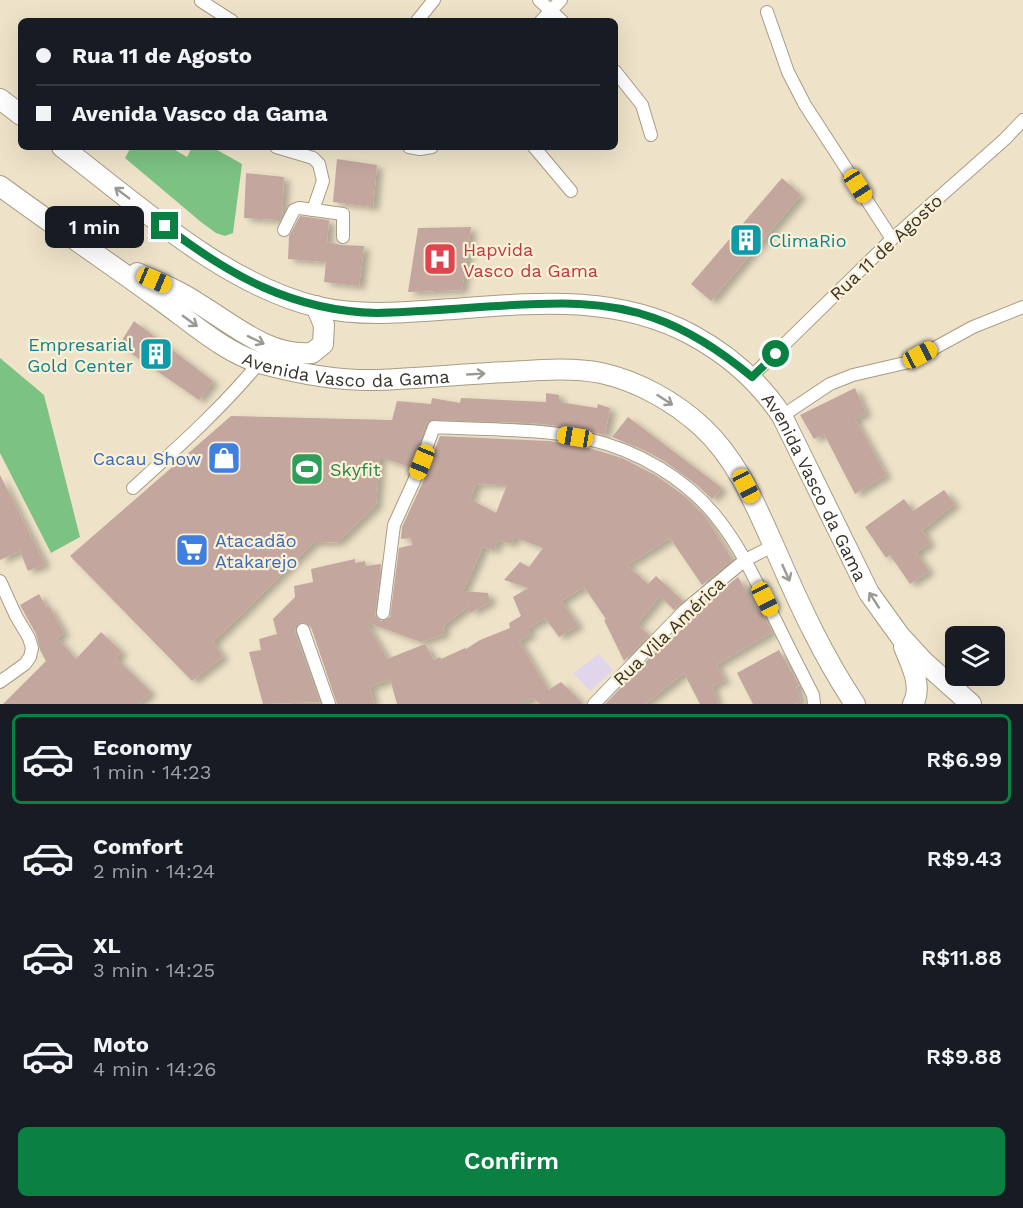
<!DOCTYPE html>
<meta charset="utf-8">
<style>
:root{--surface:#171b24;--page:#242831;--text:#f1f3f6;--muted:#9ea1a6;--line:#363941;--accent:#0b8043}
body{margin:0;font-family:"Work Sans",sans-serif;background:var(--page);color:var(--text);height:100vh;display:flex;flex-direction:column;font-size:22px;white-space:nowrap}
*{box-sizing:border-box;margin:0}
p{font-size:20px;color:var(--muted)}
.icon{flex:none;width:33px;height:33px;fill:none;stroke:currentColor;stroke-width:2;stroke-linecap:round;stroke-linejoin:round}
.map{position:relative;height:704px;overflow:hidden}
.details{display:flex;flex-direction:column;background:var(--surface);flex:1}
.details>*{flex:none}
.hud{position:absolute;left:18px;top:18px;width:600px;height:132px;border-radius:9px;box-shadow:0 6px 24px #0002;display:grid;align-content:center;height:132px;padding:0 18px;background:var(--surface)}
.buttons{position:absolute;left:945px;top:626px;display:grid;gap:12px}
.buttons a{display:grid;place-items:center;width:60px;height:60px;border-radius:9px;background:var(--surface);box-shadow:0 6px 24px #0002;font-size:30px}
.end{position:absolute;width:27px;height:27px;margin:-14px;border:8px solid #0b8043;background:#fff;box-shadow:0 0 0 3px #fff}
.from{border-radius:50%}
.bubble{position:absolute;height:42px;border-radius:9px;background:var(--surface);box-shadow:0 6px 24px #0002;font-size:20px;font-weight:600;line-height:42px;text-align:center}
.car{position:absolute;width:18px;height:36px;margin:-18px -9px;border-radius:8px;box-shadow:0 0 4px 2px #0007;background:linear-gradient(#f5c518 24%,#345 0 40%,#f5c518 0 76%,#345 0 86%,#f5c518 0)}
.hud b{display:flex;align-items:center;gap:21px;height:57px;font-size:22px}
.hud b+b{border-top:2px solid var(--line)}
.hud i{width:15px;height:15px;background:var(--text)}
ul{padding:10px 0 0;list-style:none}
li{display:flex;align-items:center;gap:18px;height:90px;margin:0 12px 9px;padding:0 6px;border:3px solid transparent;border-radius:9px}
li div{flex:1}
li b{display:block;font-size:22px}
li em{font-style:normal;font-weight:600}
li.current{border-color:var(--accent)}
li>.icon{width:54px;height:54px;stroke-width:1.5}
.action{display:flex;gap:12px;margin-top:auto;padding:12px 18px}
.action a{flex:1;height:69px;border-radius:9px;background:var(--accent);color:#fff;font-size:24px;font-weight:600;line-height:69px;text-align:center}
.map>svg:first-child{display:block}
.education{fill:#e0d5ea}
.forest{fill:#7cc283}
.building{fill:#c3a69e;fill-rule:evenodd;filter:url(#shadow)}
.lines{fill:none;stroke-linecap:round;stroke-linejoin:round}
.street-casing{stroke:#a79c84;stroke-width:14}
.primary-casing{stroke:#a79c84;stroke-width:22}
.street{stroke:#fff;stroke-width:12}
.primary{stroke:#fff;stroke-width:20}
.oneway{stroke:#9b9994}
.route{stroke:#0b8043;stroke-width:8}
.labels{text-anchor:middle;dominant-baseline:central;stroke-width:4.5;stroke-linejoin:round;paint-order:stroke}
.culture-label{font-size:18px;fill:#0d838f;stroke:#fcf0d6;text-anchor:start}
.street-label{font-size:18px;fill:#373329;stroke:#fcf0d6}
.health-label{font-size:18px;fill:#be3a42;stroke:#fcf0d6;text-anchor:start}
.shop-label{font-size:18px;fill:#366cbe;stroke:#fcf0d6;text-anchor:end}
.leisure-label{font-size:18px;fill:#27864d;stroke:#fcf0d6;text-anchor:start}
</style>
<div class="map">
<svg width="1023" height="704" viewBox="0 0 1023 704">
<defs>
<filter id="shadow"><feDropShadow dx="6" dy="3.5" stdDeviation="3" flood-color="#0004"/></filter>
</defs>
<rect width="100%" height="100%" fill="#eee3c9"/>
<path class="education" d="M599,654L613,670L590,691L573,673Z"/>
<g class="forest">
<path d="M131,147H170L187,157L192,147H212L242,164L233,233L225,236L216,233L201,222L125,158Z"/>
<path d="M0,358L44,395L80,537L51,553L0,453Z"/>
</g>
<g class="building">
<path d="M337,159L377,165L373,207L333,202Z"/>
<path d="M246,173L284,177L282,216L280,220L244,218Z"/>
<path d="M782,178L801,195L711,301L691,284Z"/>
<path d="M300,216L329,220L327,242L342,245L364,246L359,286L324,282L326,262L288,259L289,236Z"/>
<path d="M471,227L462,290L408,292L418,228Z"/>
<path d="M134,321L213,381L199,400L119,345Z"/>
<path d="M855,388L866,413L855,419L886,475L855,494L824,434L814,439L800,415Z"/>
<path d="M546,393L559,395V402L597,408L598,404L610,408L605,435L571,427L531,423L430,420L426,424L410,467L380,457L376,505L338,542L313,543L213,642L223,657L192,681L70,556L231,416L392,420L397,401L431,404L432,398L460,403L461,398L546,402Z"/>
<path d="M628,417L722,488L712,499L697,485L664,461L646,451L612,437Z"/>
<path d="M440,436L549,441L586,447L622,458L655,475L686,497L705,516L732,560L702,585L670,538L627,565L648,584L656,576L683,601L674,610L660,596L637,624L649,635L624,661L604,620L606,619L584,587L561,601L578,625L559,637L545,618L527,629L531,634L519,641L548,690L561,682L583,704H540L533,698L521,704H397L390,679L370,687L374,704H337L311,627L304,622L296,625L295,632L320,702L263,704L249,652L261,650L259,639L277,634L273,619L295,597L294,586L313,582L311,569L355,559V563L365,561L366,566L381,564L375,616L381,621L390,617L399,548L412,545L411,538L401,539L402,527L422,484ZM476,484L507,485L496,513L470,499ZM514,537L543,548L529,567L520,562L504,580L528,588L513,597L521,616L509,623L510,628L480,640L466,649L465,648L441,659L440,657L434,660L425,644L387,659L366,622L421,642L444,634L443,626L470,605V613L490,602L488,593L463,591L483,547L494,550L498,540L511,544Z"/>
<path d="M0,475L45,564L28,571L20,551L0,560Z"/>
<path d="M944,490L955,504L922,530L930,543L916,553L929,571L910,584L890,555L886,558L865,527L904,499L913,511Z"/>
<path d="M738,577L758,612L761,610L772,632L716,665L725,680L712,686L718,704H700L684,673L645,704H605L667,640L669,642L686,625L684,623L691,616L712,601L711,599Z"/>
<path d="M39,594L46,607L49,606L64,633L57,638L76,659L101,632L122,652L116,658L151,692L138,704H3L46,661L40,650L36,634L20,605Z"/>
<path d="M779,650L799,686L796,687L801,701L794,704H753L737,673Z"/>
</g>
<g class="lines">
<g class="street-casing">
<g id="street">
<path d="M539,0L562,21"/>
<path d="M201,1L232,21"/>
<path d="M767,12L788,72L805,105L892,239"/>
<path d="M417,21L434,0"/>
<path d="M541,21L561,0"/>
<path d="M615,71L642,105L651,135"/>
<path d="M276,147L313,158L319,164L323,181L313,210"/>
<path d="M409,147L420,149L432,147"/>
<path d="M534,147L571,191"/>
<path d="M284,230L294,210L299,208L343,214V237"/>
<path d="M751,377L892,239L1005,139L1023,120"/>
<path d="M782,416L830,384L853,375L909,362L973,327L1023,307"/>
<path d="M133,488C177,448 221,409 259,363"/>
<path d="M0,581L16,616L29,638L32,648L30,657L25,664L0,682"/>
<path d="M383,613L394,525L414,481L434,427C484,430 538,428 588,439C637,450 687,479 718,519C738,544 752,573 766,601C781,632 797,664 813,695L814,704"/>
<path d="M303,630L329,704"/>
<path d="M594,704L685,610L745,560L773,546"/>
</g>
</g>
<g class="primary-casing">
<g id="primary">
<path d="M0,99L21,115"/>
<path id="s1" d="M62,147C137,204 225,285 318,307C358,316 398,313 439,310C527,304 612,292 692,335C729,355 758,380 782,416L869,593L900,636L924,662L971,704"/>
<path id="s2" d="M0,186C52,224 105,260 156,297C189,320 224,353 263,364C300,374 339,381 377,380C421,378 465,374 508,372C539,370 571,367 601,373C638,381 675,402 702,427C739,461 757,509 777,553C800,606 823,656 855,704"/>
<path d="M137,273C158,282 180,291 199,304C234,325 269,357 312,353L323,344L324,325L316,306"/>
<path d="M904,647C911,664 923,687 913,704"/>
</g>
</g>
<use href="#street" class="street"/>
<use href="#primary" class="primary"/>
</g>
<defs><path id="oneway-shaft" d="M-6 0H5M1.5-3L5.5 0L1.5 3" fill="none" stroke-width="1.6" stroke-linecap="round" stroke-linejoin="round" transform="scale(1.5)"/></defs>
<g class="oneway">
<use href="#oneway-shaft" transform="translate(122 193) rotate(-143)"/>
<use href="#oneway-shaft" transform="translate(190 321) rotate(36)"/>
<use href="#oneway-shaft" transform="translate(256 340) rotate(26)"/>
<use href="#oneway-shaft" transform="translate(476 374) rotate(-3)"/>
<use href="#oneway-shaft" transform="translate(665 400) rotate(33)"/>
<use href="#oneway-shaft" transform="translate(786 573) rotate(66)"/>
<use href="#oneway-shaft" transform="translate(874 600) rotate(-123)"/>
</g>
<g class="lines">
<path class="route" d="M165,226C230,276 293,311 377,313C417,312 456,309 496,306C549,303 603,299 654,318C691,331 722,352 752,377L776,354"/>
</g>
<defs>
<g id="building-square" transform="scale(1.725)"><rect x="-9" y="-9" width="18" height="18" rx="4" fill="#0f9aa8" stroke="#fcf0d6"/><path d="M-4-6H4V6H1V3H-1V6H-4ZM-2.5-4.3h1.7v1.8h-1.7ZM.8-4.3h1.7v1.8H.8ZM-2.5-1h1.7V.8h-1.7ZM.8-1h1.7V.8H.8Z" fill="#fff"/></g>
<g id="hospital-square" transform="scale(1.725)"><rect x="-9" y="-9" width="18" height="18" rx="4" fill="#e0444e" stroke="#fcf0d6"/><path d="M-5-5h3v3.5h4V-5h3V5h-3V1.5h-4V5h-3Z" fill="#fff"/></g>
<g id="shop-square" transform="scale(1.725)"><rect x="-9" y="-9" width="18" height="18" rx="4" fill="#3f7fe0" stroke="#fcf0d6"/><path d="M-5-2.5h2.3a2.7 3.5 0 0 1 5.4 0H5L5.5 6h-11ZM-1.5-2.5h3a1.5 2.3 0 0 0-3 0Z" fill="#fff"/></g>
<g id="stadium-square" transform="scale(1.725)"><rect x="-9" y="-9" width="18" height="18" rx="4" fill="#2e9e5b" stroke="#fcf0d6"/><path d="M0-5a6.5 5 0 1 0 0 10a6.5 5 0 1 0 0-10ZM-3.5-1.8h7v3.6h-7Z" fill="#fff"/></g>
<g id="supermarket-square" transform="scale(1.725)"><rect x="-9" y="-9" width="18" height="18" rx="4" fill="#3f7fe0" stroke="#fcf0d6"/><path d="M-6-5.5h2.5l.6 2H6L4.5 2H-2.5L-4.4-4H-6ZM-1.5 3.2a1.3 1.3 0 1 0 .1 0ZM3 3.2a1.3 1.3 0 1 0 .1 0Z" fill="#fff"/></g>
</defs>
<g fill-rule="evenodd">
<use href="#building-square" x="746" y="240"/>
<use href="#hospital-square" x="440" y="259"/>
<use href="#building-square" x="156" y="354"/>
<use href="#shop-square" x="224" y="458"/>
<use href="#stadium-square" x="307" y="469"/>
<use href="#supermarket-square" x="192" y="550"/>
</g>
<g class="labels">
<g class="culture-label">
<text x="769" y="240">ClimaRio</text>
<text x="133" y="344" text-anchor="end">Empresarial<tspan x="133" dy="21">Gold Center</tspan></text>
</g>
<g class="street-label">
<text transform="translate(886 247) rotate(-43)">Rua 11 de Agosto</text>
<text stroke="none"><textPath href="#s2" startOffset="402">Avenida Vasco da Gama</textPath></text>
<text stroke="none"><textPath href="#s1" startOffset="884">Avenida Vasco da Gama</textPath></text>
<text transform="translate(669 631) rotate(-44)">Rua Vila América</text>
</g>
<g class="health-label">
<text x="463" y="249">Hapvida<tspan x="463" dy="21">Vasco da Gama</tspan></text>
</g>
<g class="shop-label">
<text x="201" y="458">Cacau Show</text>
<text x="215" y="540" text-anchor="start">Atacadão<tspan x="215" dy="21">Atakarejo</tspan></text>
</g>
<g class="leisure-label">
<text x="330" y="469">Skyfit</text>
</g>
</g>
</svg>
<div class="buttons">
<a><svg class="icon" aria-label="layers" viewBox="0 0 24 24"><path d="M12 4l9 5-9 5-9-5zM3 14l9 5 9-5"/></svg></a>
</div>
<i class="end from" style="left:776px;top:354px"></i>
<i class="end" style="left:165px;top:226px"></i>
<div class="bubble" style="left:45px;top:206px;width:99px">1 min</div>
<i class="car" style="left:858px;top:186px;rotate:147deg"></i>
<i class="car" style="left:154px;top:280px;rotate:113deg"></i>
<i class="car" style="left:920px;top:355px;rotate:62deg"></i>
<i class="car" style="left:575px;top:437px;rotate:279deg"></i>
<i class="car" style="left:422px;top:462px;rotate:202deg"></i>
<i class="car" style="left:746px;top:486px;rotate:152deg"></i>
<i class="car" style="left:765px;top:599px;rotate:153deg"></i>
<div class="hud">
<b><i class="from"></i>Rua 11 de Agosto</b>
<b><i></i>Avenida Vasco da Gama</b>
</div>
</div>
<section class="details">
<ul>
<li class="current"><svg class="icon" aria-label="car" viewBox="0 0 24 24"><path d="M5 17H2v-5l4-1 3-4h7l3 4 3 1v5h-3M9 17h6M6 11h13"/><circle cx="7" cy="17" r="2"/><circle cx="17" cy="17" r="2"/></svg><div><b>Economy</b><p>1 min · 14:23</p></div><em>R$6.99</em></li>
<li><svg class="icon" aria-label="car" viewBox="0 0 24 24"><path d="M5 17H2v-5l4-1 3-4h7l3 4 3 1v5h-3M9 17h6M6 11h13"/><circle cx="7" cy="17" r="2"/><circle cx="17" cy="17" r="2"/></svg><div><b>Comfort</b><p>2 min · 14:24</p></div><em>R$9.43</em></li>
<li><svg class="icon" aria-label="car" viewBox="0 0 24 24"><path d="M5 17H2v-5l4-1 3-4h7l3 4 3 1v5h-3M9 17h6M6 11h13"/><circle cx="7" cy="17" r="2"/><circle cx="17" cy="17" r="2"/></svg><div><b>XL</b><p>3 min · 14:25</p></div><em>R$11.88</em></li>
<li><svg class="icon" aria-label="car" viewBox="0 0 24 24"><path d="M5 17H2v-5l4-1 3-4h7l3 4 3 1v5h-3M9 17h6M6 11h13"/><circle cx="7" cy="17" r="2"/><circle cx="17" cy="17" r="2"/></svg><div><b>Moto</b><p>4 min · 14:26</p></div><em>R$9.88</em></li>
</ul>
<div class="action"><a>Confirm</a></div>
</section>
